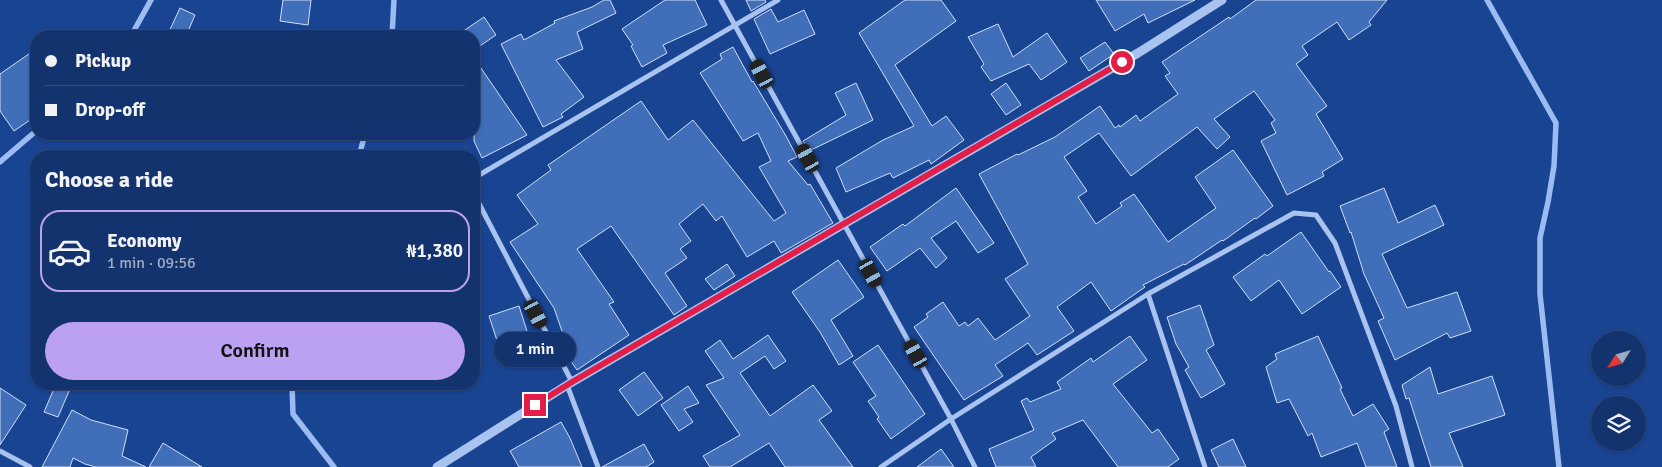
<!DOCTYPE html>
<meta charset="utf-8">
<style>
:root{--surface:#13336e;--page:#203f76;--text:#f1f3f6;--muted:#9daac2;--line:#324e81;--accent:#bca0f2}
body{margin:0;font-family:Signika,sans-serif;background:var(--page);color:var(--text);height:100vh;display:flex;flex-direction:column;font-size:19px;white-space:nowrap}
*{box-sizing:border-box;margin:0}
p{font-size:16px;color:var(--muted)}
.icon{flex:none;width:28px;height:28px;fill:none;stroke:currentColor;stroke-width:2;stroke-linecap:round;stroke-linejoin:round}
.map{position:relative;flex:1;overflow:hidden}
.details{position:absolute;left:30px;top:150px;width:450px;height:240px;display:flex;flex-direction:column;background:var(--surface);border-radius:20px;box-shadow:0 1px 4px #0004,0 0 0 1px var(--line)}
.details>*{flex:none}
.guide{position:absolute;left:30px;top:30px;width:450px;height:110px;border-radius:20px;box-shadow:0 1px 4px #0004,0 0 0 1px var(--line);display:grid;align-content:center;height:110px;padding:0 15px;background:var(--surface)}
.needle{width:32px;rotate:233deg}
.tools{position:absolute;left:1591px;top:331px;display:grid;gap:10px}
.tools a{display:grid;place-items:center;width:55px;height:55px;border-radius:50%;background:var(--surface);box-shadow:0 1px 4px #0004,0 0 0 1px var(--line);font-size:25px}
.end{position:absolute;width:22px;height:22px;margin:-11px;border:6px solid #e11d48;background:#fff;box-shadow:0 0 0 2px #fff}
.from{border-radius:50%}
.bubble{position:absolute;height:35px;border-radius:18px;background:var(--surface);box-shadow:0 1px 4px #0004,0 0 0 1px var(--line);font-size:16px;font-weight:600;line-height:35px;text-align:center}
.car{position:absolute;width:15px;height:30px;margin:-15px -8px;border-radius:6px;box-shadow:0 0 4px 1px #0007;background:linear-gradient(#222 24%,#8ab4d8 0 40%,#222 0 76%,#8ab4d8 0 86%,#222 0)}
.guide b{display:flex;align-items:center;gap:18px;height:48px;font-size:19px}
.guide b+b{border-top:1px solid var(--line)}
.guide i{width:12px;height:12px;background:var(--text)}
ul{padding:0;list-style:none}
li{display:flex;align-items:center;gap:15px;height:82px;margin:0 10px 8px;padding:0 5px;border:2px solid var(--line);border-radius:20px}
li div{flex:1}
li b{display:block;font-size:19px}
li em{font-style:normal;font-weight:600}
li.active{border-color:var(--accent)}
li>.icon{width:45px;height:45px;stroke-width:1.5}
h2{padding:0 15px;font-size:22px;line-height:60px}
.cta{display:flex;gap:10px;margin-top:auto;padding:10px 15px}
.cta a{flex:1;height:58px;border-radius:30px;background:var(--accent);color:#111;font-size:20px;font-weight:600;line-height:58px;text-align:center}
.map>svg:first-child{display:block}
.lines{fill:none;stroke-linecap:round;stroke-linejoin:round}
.stream{stroke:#9bbcf2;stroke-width:5.5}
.building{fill:#416eb9;stroke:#cfdffb}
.minor{stroke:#a8c3f0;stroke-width:5}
.tertiary{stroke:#a8c3f0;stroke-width:9}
.route{stroke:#e11d48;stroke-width:6}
</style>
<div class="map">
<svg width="1662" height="467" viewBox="0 0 1662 467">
<rect width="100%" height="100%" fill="#194492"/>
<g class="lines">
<g class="stream">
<path d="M1487,0L1556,123L1554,166L1548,202L1540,238V294L1559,467"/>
<path d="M131,36L151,0"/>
<path d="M392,36L394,0"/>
<path d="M359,156L365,134"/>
<path d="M0,162L36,131"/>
<path d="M292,384L293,414L334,467"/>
</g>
</g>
<g class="building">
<path d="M283,0H311L308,25L280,21Z"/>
<path d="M604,0H610L616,13L577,32L583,49L556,60L584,97L561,114L563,117L543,127L501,44L521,34L524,40L555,23L554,21L592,7Z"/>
<path d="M665,0H695L707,25L663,45L667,53L642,67L631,46L633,45L622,29Z"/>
<path d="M746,0H765L766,2L751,11Z"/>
<path d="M905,0H941L956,21L895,65L932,126L946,116L964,140L931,164L929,160L893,178L890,173L846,192L836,168L883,140L914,126L859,33Z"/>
<path d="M1096,0H1195L1148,23L1144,14L1115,31Z"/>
<path d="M1256,0H1387L1369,22L1371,25L1349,40L1337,22L1302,46L1308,55L1296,64L1327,106L1316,114L1343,159L1322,172L1324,176L1287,195L1261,141L1276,133L1271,123L1275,120L1254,91L1214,119L1230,137L1217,149L1197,127L1131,176L1099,133L1064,157L1087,191L1078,197L1096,224L1122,206L1120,203L1134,194L1168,242L1216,208L1195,177L1233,150L1273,206L1256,219L1255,218L1223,241L1222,240L1185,265L1184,264L1143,285L1145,287L1111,311L1091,282L1057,307L1074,331L1037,355L1028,343L995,365L1003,376L964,400L914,327L928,317L926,314L943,302L959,326L965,322L968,326L978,318L995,340L1030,316L1005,279L1028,264L979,174L1017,154L1018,155L1055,137L1100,106L1115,128L1119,125L1120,127L1136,115L1140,121L1178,94L1165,76L1170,73L1162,62L1229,17L1230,19Z"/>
<path d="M180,8L195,15L186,36H167Z"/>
<path d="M771,9L778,22L804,10L815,34L770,54L754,19Z"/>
<path d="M484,17L496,35L474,50V36H456Z"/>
<path d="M998,24L1013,57L1047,33L1067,62L1041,80L1029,64L991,81L981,67L984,64L968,37Z"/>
<path d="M1105,42L1114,54L1089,71L1080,58Z"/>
<path d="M733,47L752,82L753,81L786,136L797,157L788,161L808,185L810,184L833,223L781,253L774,241L747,257L722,216L716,221L703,204L679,224L691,241L680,249L687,258L665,273L687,306L674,315L611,226L577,249L614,302L609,304L629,335L577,370L557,341L564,337L554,308L510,242L538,224L517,195L551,170L548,165L641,101L668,140L693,120L774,221L786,213L759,167L771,161L758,133L743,141L700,73L722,59L720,54Z"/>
<path d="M36,49V116L14,131L0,111V74Z"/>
<path d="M474,58L527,135L482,158L474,141Z"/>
<path d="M856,83L873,120L809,151L803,141L846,115L835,93Z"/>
<path d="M1006,83L1021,105L1006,115L991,94Z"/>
<path d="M956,188L994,243L978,253L956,221L931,238L947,258L936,268L920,248L887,271L870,247L903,224L905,226Z"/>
<path d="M1384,188L1398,223L1435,205L1444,225L1382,254L1407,308L1457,292L1471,331L1450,338L1447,333L1395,360L1378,321L1384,318L1364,274L1351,232L1350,233L1340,206Z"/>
<path d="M1301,232L1329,272L1330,271L1341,287L1302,314L1279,280L1251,301L1233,277L1265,254L1267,256Z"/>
<path d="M838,260L864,297L831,320L853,356L839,365L820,332L792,292Z"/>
<path d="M727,264L735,276L714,290L705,279Z"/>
<path d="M1200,305L1214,345L1206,350L1225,384L1201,398L1185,370L1189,367L1176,344L1167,317Z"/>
<path d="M519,306L533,350L503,359L489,316Z"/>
<path d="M768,335L786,361L774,369L765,356L740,373L770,416L813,385L832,411L819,420L853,467H785L769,443L730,467H710L703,456L740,435L706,385L724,378L705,351L720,340L733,359Z"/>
<path d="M1130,336L1147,360L1113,384L1152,433L1158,429L1179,459L1168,467H1118L1083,420L1052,433L1056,439L1031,457L1036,467H996L989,449L1034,430L1021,401L1027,398L1030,402L1061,389L1057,382L1091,358L1093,362Z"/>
<path d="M1318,336L1342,388L1340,389L1353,416L1373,404L1389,429L1384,432L1397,467H1366L1357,443L1321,457L1312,433L1308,436L1289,399L1277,403L1266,367L1277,359L1275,354Z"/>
<path d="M878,345L925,414L891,439L877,419L879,417L868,401L876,396L853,362Z"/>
<path d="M1430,367L1438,394L1492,376L1505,415L1449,433L1463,467H1431L1409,398L1406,399L1402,385Z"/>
<path d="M644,372L663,398L638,416L619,390Z"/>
<path d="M56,384H72L58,417L44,412Z"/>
<path d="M688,386L699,403L684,409L693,422L679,431L661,405Z"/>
<path d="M0,388L26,405L0,445Z"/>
<path d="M72,410L91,420L128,430L122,456L146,467H96L85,464L73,458L70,467H42Z"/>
<path d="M561,422L570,438L582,467H519L510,451Z"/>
<path d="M1233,439L1246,467H1219L1211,450Z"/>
<path d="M163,443L202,467H149Z"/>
<path d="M644,444L654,462L646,467H602Z"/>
<path d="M941,449L954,467H917Z"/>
</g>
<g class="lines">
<g class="minor">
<path d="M721,0L951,419L975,467"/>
<path d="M474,178L778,0"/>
<path d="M474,194L572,382"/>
<path d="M1148,294L1205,467"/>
<path d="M567,385L598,467"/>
<path d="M0,451L30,467"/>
<path d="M881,467L951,419L1148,294L1294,213L1316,215L1335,243L1396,406L1412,467"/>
</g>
<path class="tertiary" d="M437,467L572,382L1138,53L1222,0"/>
</g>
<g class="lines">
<path class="route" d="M535,405L572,382L1122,62"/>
</g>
</svg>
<div class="tools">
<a><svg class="needle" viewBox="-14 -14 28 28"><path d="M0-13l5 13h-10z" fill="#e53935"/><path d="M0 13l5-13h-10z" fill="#9daac2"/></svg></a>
<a><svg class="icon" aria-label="layers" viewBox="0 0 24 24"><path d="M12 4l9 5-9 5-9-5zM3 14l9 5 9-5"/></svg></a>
</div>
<i class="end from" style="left:1122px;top:62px"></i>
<i class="end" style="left:535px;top:405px"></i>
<div class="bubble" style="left:494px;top:332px;width:82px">1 min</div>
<i class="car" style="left:762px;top:74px;rotate:332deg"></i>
<i class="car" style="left:808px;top:158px;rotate:331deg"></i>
<i class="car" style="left:871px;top:273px;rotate:151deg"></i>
<i class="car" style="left:536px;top:314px;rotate:152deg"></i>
<i class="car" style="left:916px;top:354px;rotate:331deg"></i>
<div class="guide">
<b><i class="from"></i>Pickup</b>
<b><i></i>Drop-off</b>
</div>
<section class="details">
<h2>Choose a ride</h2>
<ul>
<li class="active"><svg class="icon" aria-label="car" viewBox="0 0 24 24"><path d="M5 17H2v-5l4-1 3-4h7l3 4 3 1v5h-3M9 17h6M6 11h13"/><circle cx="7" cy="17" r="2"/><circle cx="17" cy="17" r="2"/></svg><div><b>Economy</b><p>1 min · 09:56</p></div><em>₦1,380</em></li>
</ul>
<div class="cta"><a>Confirm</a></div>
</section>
</div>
